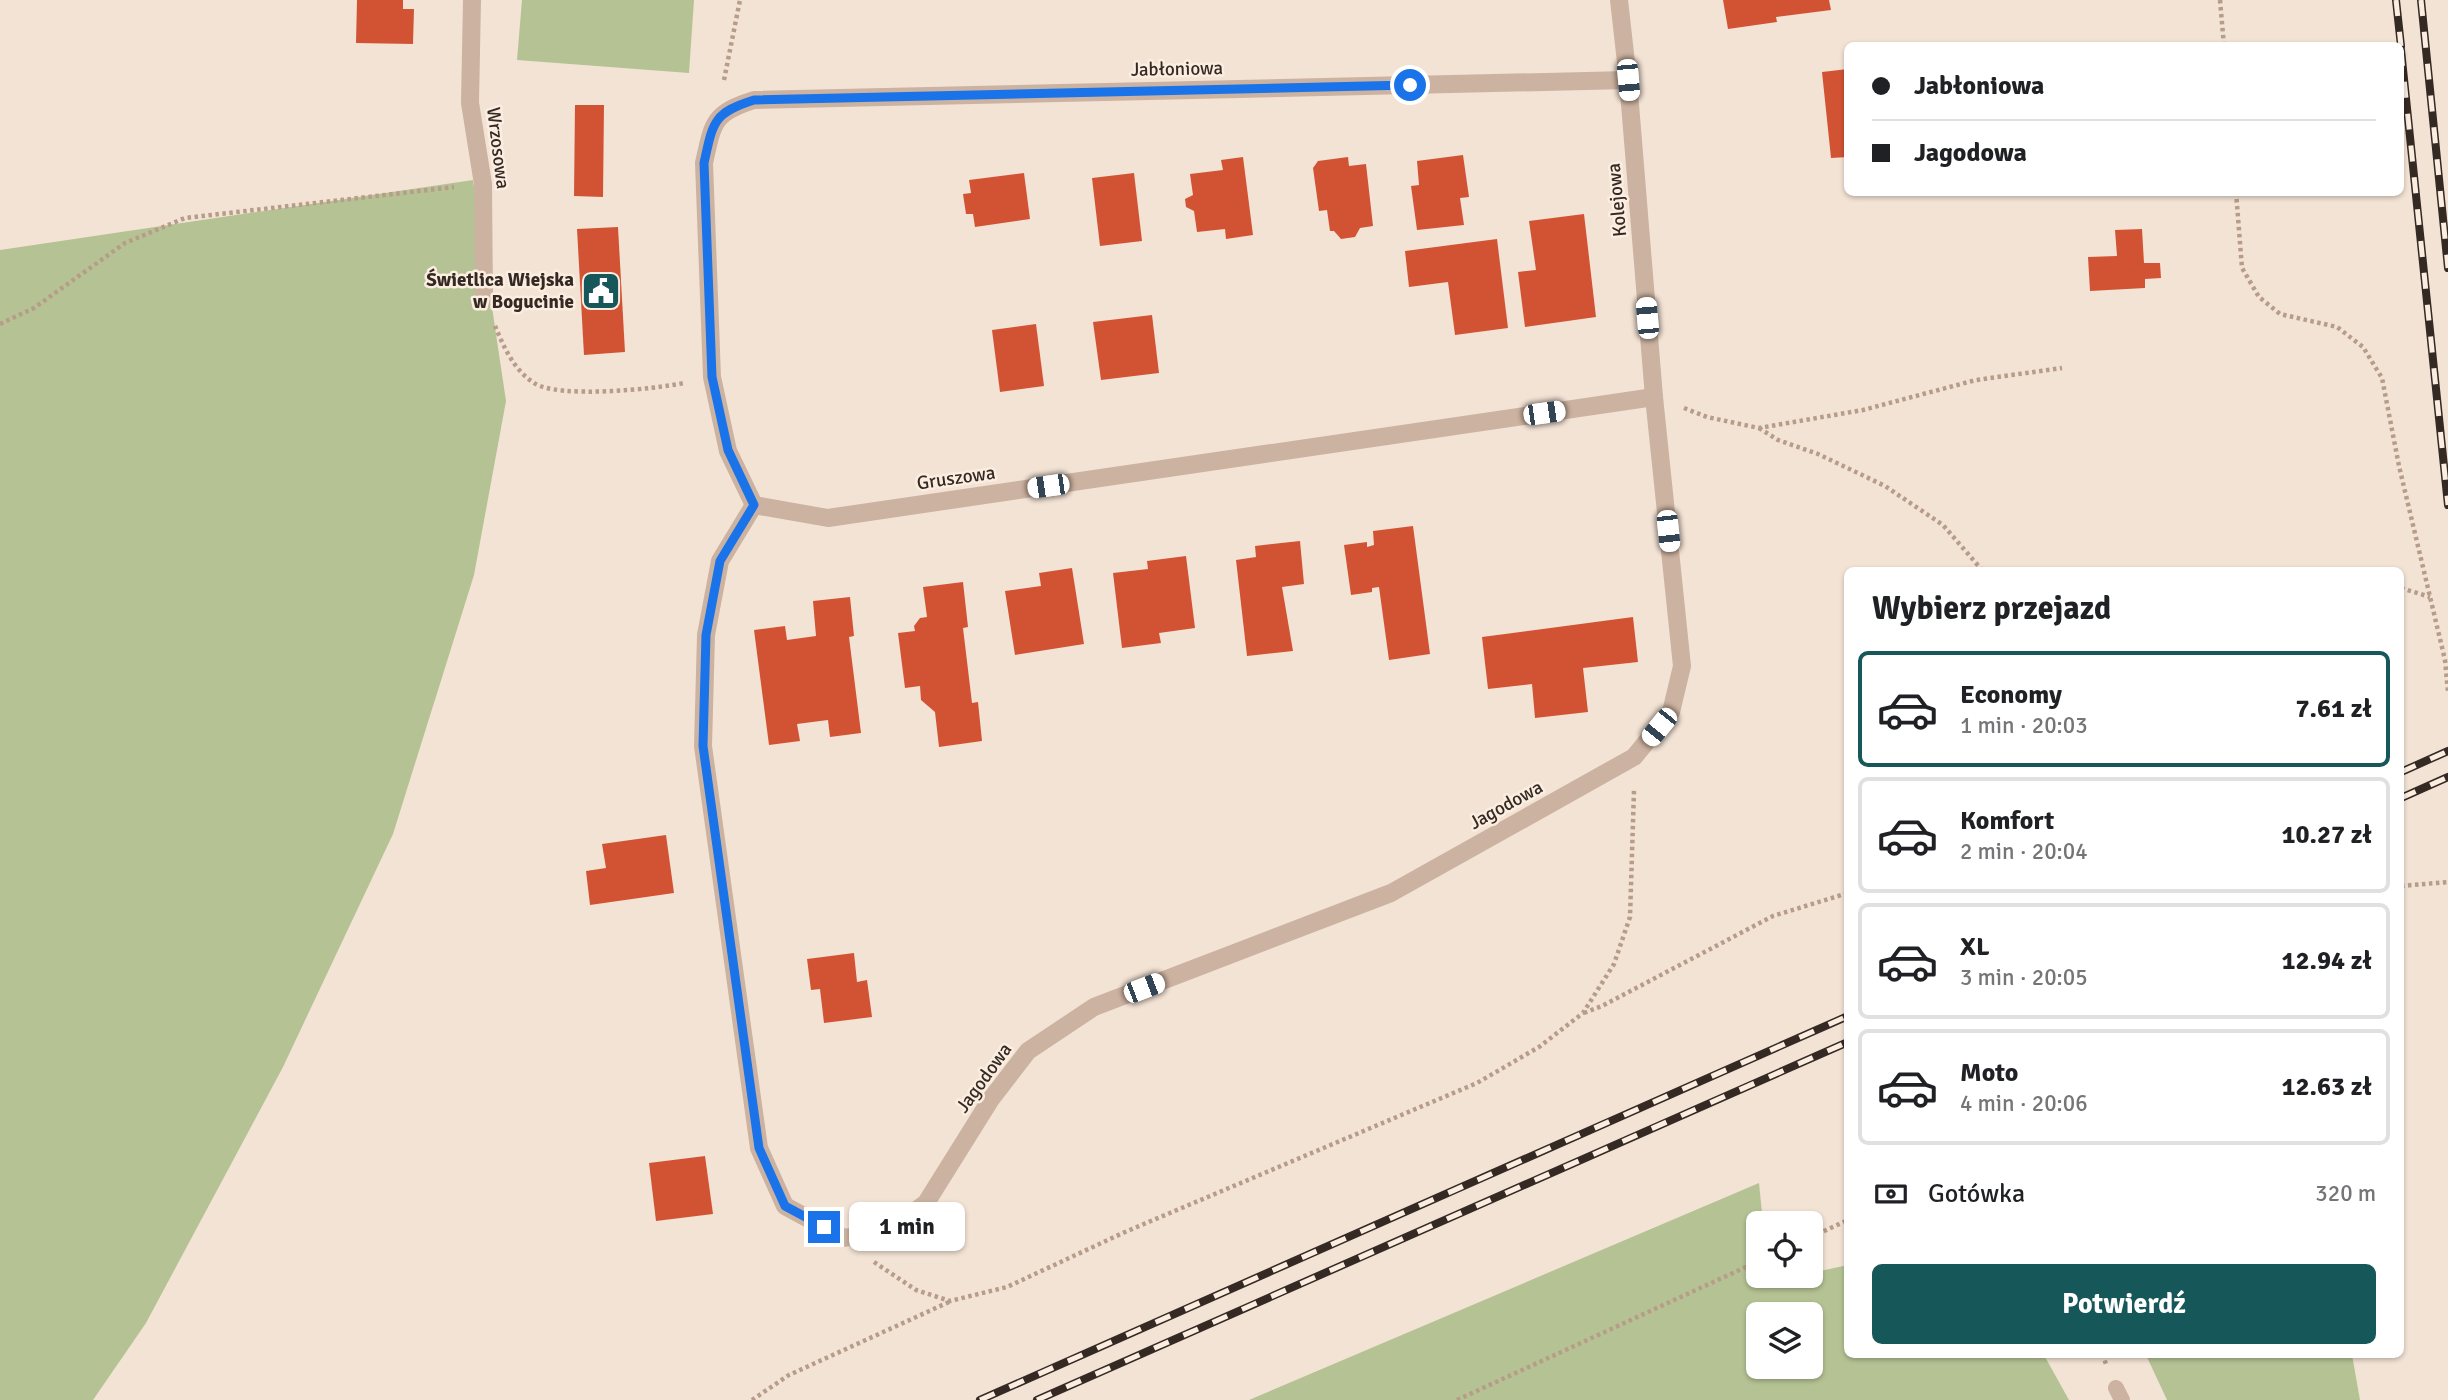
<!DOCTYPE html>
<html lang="pl">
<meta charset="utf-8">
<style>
:root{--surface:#fff;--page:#f2f2f2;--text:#202124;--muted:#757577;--line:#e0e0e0;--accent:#165859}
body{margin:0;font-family:Signika,sans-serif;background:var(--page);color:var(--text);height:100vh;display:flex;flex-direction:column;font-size:26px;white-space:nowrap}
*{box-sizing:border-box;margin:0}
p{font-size:23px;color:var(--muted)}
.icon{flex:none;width:38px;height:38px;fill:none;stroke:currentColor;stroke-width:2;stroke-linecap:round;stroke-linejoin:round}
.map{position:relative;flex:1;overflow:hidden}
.drawer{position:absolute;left:1844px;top:567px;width:560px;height:791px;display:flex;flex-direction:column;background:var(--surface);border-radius:10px;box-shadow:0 2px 5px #0004}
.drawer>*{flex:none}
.hud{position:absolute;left:1844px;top:42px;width:560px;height:154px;border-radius:10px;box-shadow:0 2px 5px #0004;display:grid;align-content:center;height:154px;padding:0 28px;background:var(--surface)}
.fabs{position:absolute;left:1746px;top:1211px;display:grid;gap:14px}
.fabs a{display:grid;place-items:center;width:77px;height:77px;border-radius:10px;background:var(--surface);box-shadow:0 2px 5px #0004;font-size:35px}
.end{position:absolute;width:32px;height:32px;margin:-16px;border:9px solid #1a73e8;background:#fff;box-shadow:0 0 0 4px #fff}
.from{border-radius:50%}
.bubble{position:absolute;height:49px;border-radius:10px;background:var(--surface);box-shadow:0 2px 5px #0004;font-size:23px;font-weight:700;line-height:49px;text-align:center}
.car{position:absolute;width:21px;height:42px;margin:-21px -10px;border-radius:9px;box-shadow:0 0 5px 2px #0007;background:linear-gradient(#fff 24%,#345 0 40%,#fff 0 76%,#345 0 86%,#fff 0)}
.hud b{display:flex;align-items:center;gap:24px;height:66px;font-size:26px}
.hud b+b{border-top:2px solid var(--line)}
.hud i{width:18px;height:18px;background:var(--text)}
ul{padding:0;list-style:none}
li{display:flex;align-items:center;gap:21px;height:116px;margin:0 14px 10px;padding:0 14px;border:4px solid var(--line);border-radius:10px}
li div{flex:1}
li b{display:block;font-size:26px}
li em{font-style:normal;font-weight:700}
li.active{border-color:var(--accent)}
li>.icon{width:63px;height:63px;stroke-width:1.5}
h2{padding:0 28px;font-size:32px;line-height:84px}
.pay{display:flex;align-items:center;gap:18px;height:77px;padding:0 28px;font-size:26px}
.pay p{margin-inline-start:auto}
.cta{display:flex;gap:14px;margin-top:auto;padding:14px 28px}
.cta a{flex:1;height:80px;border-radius:10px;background:var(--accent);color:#fff;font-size:28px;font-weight:700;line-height:80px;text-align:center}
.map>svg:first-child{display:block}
.green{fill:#b5c394;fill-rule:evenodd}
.building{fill:#d25334}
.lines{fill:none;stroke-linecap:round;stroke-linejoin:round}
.path{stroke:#b79c8a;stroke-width:4.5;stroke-dasharray:3.5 3.5;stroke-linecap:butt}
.service{stroke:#ccb2a0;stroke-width:16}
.minor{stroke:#ccb2a0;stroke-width:18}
.rail-casing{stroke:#352924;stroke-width:8}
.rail{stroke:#fbeee1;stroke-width:5;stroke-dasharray:16;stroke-linecap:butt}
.route{stroke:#1a73e8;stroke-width:9}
.labels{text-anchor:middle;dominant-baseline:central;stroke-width:5;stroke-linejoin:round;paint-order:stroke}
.street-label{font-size:19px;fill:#352924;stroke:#fbeee1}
.poi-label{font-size:19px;font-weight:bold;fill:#352924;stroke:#fbeee1;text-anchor:end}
</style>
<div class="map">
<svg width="2448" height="1400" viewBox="0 0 2448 1400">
<rect width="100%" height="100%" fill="#f3e3d5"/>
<g class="green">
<path d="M522,0H694L689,73L517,60Z"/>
<path d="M473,180L506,401L474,575L393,834L283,1067L146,1323L93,1400H0V250Z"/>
<path d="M1759,1183L1763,1223H1759V1276H1770L1771,1282L1811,1276V1273L1848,1265V1354L2044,1355L2069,1400H1249ZM1759,1314H1811V1367H1759Z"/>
<path d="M2146,1355H2352L2360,1400H2167Z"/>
</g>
<g class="building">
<path d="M357,0H403V9H414L413,44L356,43Z"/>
<path d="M1723,0H1829L1831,10L1776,17L1777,22L1728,29Z"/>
<path d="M1848,69V157L1831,158L1822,72Z"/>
<path d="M575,105H604L603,197L574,196Z"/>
<path d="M1463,155L1469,197L1460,198L1464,225L1417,230L1411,186L1419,185L1417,161Z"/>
<path d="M1243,157L1253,235L1226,239L1225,229L1197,232L1194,211L1186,207L1185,199L1193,195L1190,174L1223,170L1221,160Z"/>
<path d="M1348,157L1349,166L1366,164L1373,226L1360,228L1355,237L1341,239L1334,231H1330L1327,210L1319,211L1313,168L1318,161Z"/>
<path d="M1024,173L1030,219L975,227L973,214H966L963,194L971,193L969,180Z"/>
<path d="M1134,173L1142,241L1100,246L1092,178Z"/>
<path d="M1584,214L1596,317L1525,327L1518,272L1536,270L1529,221Z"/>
<path d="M618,227L625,352L584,355L577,229Z"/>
<path d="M2142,229L2144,263H2160L2161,278L2145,279V288L2090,291L2088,257L2117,256L2115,230Z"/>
<path d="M1497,239L1508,328L1455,335L1448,282L1409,287L1405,251Z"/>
<path d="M1152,315L1159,373L1101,380L1093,322Z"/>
<path d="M1036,324L1044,386L1000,392L992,330Z"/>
<path d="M1413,526L1430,654L1389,660L1379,587L1372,588V592L1351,595L1344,545L1367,542V547L1374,545L1373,531Z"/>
<path d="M1300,541L1304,584L1282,587L1293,651L1247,656L1236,560L1256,557L1255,546Z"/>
<path d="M1186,556L1195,628L1159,633L1161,643L1122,648L1113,573L1148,569L1147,561Z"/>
<path d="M1072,568L1084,644L1015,655L1005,591L1041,586L1039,573Z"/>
<path d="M963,582L968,627L963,628L972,703L978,702L982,741L939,747L935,712L921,700L920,686L905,688L898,633L915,631L914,626L920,618L927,617L923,587Z"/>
<path d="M850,597L854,636L849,637L861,733L830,737L828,720L797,724L800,741L769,745L754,630L785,626L787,640L816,636L813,601Z"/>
<path d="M1633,617L1638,662L1583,668L1588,712L1535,718L1532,684L1488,689L1482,637Z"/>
<path d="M666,835L674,893L590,905L586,871L606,868L602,844Z"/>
<path d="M854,953L857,982L867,980L872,1017L824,1023L820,989L811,990L807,959Z"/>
<path d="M705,1156L713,1214L656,1221L649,1163Z"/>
</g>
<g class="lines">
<g class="path">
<path d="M2220,0L2224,46"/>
<path d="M724,80L740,0"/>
<path d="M2236,192L2242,268L2259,297L2280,314L2337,327L2363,347L2382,378L2399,466L2445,660L2448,692"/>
<path d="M0,324L34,308L125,243L185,218L454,187"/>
<path d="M495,326C504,347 513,369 534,383C558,399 655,389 684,383"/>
<path d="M1684,408L1707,417L1759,428L1863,410L1976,380L2062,368"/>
<path d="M1759,428L1778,440L1818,454L1885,486L1943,525L1982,570"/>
<path d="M2401,588L2430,597"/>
<path d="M2401,886L2448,882"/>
<path d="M1584,1013L1602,1006L1773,916L1848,893"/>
<path d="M1811,1237L1848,1220"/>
<path d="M874,1262L916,1290L950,1301L1007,1287L1125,1232L1477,1083L1539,1047L1583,1013L1614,964L1630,917L1634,790"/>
<path d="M2102,1354L2106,1364"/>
<path d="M752,1400L789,1375L949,1302"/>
<path d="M1457,1400L1759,1261"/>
</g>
<path class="service" d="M2116,1388L2122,1400"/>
<g class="minor">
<path d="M472,0L470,103L483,184L484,300"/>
<path d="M1628,80L754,100C713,113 713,122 704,163L712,377L728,451L754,505L828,518L1654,397"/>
<path d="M754,505L720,561L706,635L703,746L759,1148L785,1206L844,1238L890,1230L926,1203L991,1099L1028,1051L1094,1007L1391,893L1634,757L1671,712L1682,666L1654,397L1628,80L1619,0"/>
</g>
<g class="rail-casing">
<g id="rail">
<path d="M2396,0L2401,46"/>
<path d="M2421,0L2448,268"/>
<path d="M2401,50L2448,505"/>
<path d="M2401,772L2448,751"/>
<path d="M2401,798L2448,777"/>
<path d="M980,1400L1848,1016"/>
<path d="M1037,1400L1848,1042"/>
</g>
</g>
<use href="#rail" class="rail"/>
</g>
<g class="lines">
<path class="route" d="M824,1227L785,1206L759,1148L703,746L706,635L720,561L754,505L728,450L712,377L704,163C713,122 713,113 754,100L1410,85"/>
</g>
<defs>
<g id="civic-square" transform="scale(2.0125)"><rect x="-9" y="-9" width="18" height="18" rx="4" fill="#165859" stroke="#fbeee1"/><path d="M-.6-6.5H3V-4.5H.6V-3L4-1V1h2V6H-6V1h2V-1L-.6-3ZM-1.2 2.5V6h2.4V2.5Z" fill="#fff"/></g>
</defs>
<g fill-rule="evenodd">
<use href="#civic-square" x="601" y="291"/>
</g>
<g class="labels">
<g class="street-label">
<text transform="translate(1177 69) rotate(-1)">Jabłoniowa</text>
<text transform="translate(498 148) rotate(83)">Wrzosowa</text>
<text transform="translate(1617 200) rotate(-95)">Kolejowa</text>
<text transform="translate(956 478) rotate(-8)">Gruszowa</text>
<text transform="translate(1506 805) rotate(-29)">Jagodowa</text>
<text transform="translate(984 1078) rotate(-54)">Jagodowa</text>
</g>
<g class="poi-label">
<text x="574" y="280">Świetlica Wiejska<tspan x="574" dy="22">w Bogucinie</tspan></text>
</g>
</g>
</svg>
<div class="fabs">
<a><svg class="icon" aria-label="locate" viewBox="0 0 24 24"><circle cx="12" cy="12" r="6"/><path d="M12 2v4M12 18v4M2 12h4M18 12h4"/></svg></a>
<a><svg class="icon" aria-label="layers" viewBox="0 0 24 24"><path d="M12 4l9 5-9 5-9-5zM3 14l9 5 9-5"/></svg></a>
</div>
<i class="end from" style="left:1410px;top:85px"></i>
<i class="end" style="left:824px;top:1227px"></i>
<div class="bubble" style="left:849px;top:1202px;width:116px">1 min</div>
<i class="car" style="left:1628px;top:80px;rotate:175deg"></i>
<i class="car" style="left:1647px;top:318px;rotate:355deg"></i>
<i class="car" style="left:1544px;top:413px;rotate:82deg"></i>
<i class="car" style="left:1048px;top:486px;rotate:262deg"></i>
<i class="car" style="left:1668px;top:531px;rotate:174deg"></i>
<i class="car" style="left:1659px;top:727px;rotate:219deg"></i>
<i class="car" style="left:1144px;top:988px;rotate:69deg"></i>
<div class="hud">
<b><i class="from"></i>Jabłoniowa</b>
<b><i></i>Jagodowa</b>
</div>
<section class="drawer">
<h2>Wybierz przejazd</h2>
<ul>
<li class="active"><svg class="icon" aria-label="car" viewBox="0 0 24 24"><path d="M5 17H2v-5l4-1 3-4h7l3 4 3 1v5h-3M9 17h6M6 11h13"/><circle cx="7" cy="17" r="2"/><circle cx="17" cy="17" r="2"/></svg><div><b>Economy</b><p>1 min · 20:03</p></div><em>7.61 zł</em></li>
<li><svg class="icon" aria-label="car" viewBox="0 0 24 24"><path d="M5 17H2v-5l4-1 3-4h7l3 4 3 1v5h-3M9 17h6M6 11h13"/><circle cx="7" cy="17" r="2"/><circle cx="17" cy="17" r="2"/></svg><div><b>Komfort</b><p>2 min · 20:04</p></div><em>10.27 zł</em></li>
<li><svg class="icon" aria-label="car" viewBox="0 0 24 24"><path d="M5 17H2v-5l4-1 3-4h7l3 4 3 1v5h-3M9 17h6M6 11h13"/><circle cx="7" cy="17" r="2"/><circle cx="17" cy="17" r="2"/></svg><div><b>XL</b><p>3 min · 20:05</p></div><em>12.94 zł</em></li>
<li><svg class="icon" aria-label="car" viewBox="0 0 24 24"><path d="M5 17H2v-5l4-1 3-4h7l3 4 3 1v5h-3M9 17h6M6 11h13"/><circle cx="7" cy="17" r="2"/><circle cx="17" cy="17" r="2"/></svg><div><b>Moto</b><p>4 min · 20:06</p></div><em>12.63 zł</em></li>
</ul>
<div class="pay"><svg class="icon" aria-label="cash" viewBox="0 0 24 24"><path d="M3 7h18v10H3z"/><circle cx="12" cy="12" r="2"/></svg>Gotówka<p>320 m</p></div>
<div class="cta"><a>Potwierdź</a></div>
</section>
</div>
